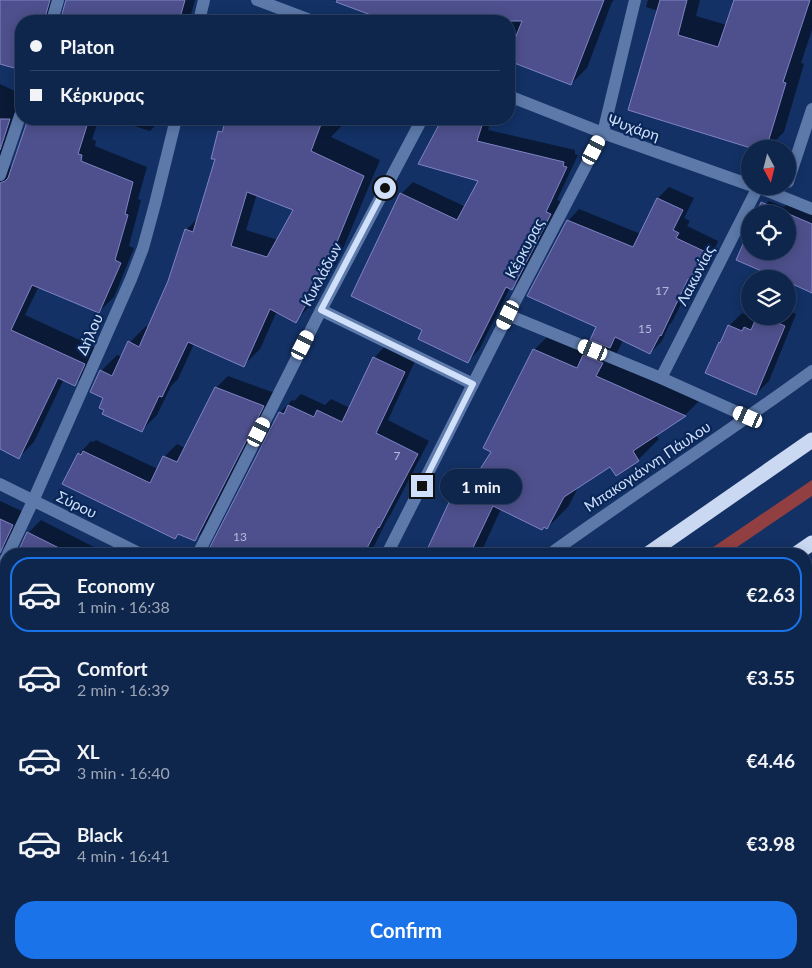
<!DOCTYPE html>
<meta charset="utf-8">
<style>
:root{--surface:#0e254c;--page:#172d53;--text:#f1f3f6;--muted:#9ba5b5;--line:#2e4264;--accent:#1a73e8}
body{margin:0;font-family:Lato,sans-serif;background:var(--page);color:var(--text);height:100vh;display:flex;flex-direction:column;font-size:19px;white-space:nowrap}
*{box-sizing:border-box;margin:0}
p{font-size:16px;color:var(--muted)}
.icon{flex:none;width:28px;height:28px;fill:none;stroke:currentColor;stroke-width:2;stroke-linecap:round;stroke-linejoin:round}
.map{position:relative;flex:1;overflow:hidden}
.drawer{position:absolute;left:0px;top:548px;width:812px;height:421px;display:flex;flex-direction:column;background:var(--surface);border-radius:20px 20px 0 0;box-shadow:0 2px 12px #0003,0 0 0 1px var(--line)}
.drawer>*{flex:none}
.banner{position:absolute;left:15px;top:15px;width:500px;height:110px;border-radius:20px;box-shadow:0 2px 12px #0003,0 0 0 1px var(--line);display:grid;align-content:center;height:110px;padding:0 15px;background:var(--surface)}
.needle{width:32px;rotate:173deg}
.controls{position:absolute;left:741px;top:140px;display:grid;gap:10px}
.controls a{display:grid;place-items:center;width:55px;height:55px;border-radius:50%;background:var(--surface);box-shadow:0 2px 12px #0003,0 0 0 1px var(--line);font-size:25px}
.end{position:absolute;width:22px;height:22px;margin:-11px;border:6px solid #d1e0fa;background:#111;box-shadow:0 0 0 2px #111}
.from{border-radius:50%}
.bubble{position:absolute;height:35px;border-radius:18px;background:var(--surface);box-shadow:0 2px 12px #0003,0 0 0 1px var(--line);font-size:16px;font-weight:700;line-height:35px;text-align:center}
.car{position:absolute;width:15px;height:30px;margin:-15px -8px;border-radius:6px;box-shadow:0 0 4px 1px #0007;background:linear-gradient(#fff 24%,#345 0 40%,#fff 0 76%,#345 0 86%,#fff 0)}
.banner b{display:flex;align-items:center;gap:18px;height:48px;font-size:19px}
.banner b+b{border-top:1px solid var(--line)}
.banner i{width:12px;height:12px;background:var(--text)}
ul{padding:9px 0 0;list-style:none}
li{display:flex;align-items:center;gap:15px;height:75px;margin:0 10px 8px;padding:0 5px;border:2px solid transparent;border-radius:20px}
li div{flex:1}
li b{display:block;font-size:19px}
li em{font-style:normal;font-weight:700}
li.active{border-color:var(--accent)}
li>.icon{width:45px;height:45px;stroke-width:1.5}
.cta{display:flex;gap:10px;margin-top:auto;padding:10px 15px}
.cta a{flex:1;height:58px;border-radius:20px;background:var(--accent);color:#fff;font-size:20px;font-weight:700;line-height:58px;text-align:center}
.map>svg:first-child{display:block}
.green{fill:#923f41}
.shadow{fill:#0007;fill-rule:evenodd}
.building{fill:#4e508d;stroke:#7f83c4;fill-rule:evenodd}
.lines{fill:none;stroke-linecap:round;stroke-linejoin:round}
.minor{stroke:#5c79a9;stroke-width:12}
.highway{stroke:#cad8f1;stroke-width:15}
.route{stroke:#d1e0fa;stroke-width:6}
.labels{text-anchor:middle;dominant-baseline:central;stroke-width:4.5;stroke-linejoin:round;paint-order:stroke}
.number-label{font-size:12px;fill:#b0bcdf}
.street-label{font-size:15px;fill:#d1e0fa;stroke:#092659}
</style>
<div class="map">
<svg width="812" height="968" viewBox="0 0 812 968">
<rect width="100%" height="100%" fill="#133165"/>
<path class="green" d="M812,480V496L727,554H703Z"/>
<g class="shadow">
<path d="M0,0H59L58,9L63,14L67,0H195L189,21H21V69L0,63Z"/>
<path d="M334,0H614L612,2L587,68L571,84L509,60V21H393Z"/>
<path d="M648,0H700L696,16L727,25L735,0H812V30L801,63L804,64L784,132L767,149H758L658,11L646,7Z"/>
<path d="M284,15L299,21H278Z"/>
<path d="M0,84L21,94V113L9,166L12,168L29,119H99L92,139L96,141L95,146L147,167L138,199L141,200L129,246L134,248L114,297L99,312L39,286L25,315L99,349L89,370L75,384L64,379L34,442L19,457L0,448Z"/>
<path d="M112,119H162L150,131Z"/>
<path d="M228,119H348L331,137L380,160L337,263L331,270L311,305L295,321L277,311L260,349L244,365L194,344L178,379L171,386L157,415L141,431L105,409V397L101,371L117,355L122,357L130,342L146,326L149,328L169,281L186,230L199,217L216,158L219,132L225,126ZM257,194L295,209L278,240L246,230Z"/>
<path d="M444,119H491L488,130L575,150V154L578,155L557,200L562,202L524,276L512,288H510L479,350L467,362L424,330L401,194L413,182L466,207L479,180L420,163Z"/>
<path d="M669,187L694,198L684,218L690,221L687,226L718,241L706,268L694,280H693L672,322L669,325L662,341L650,353L623,340L616,355L705,395L685,415L656,435L659,439L638,460L610,465L579,486L568,507L547,528L501,509L484,546L476,554H436L452,498L472,478L475,479L493,452L534,350L555,329L594,346L598,342V327L568,221L579,209L641,234L658,198Z"/>
<path d="M769,201L784,207L788,203L812,213V292L788,281V279L738,259L750,231V251H788V214L759,211Z"/>
<path d="M788,310L796,314L769,381L756,394L707,372L720,343L724,339L729,326L742,313L754,319L757,316H788Z"/>
<path d="M386,345L416,359L388,420L429,441L391,514L388,518L370,554H215L280,413L292,400L294,401L301,394L325,405L331,399L350,408L374,358Z"/>
<path d="M228,376L275,393L208,527L195,540L179,533L175,538L79,454L91,441L93,442L96,440L158,469L164,457L177,444L185,448L216,388Z"/>
<path d="M0,501L24,512L11,540L0,551Z"/>
<path d="M41,520L96,548L95,549L105,554H18L28,533Z"/>
<path d="M6,614V779L0,773V627Z"/>
</g>
<g class="building">
<path d="M0,0H50L44,21H21V70L0,64Z"/>
<path d="M66,0H185L179,21H60Z"/>
<path d="M337,0H604L571,85L509,61V54L522,21H387L336,2Z"/>
<path d="M660,0H687L678,35L718,47L734,0H810L783,82L786,83L766,149H754L628,110Z"/>
<path d="M0,119H10L0,150Z"/>
<path d="M28,119H89L78,154L82,155L81,161L133,182L125,214L128,215L115,260L121,263L99,313L32,285L11,330L85,364L75,386L58,378L19,459L0,449V183L5,181L8,178Z"/>
<path d="M226,119H323L311,151L364,176L321,281L319,280L296,323L270,309L244,367L188,342L162,397L159,396L142,432L102,414L104,410L99,408L103,398L90,392L100,370L112,376L128,341L139,347L168,281L185,229L193,232L215,159H211L218,131L222,132ZM247,192L293,210L267,257L231,246Z"/>
<path d="M442,119H484L477,141L564,162L563,166L567,167L546,212L551,214L512,290L506,287L468,363L418,339L422,330L351,296L400,193L457,220L478,181L418,164Z"/>
<path d="M657,198L683,210L673,230L679,233L676,238L708,253L694,281L688,279L661,336L660,335L650,354L615,337L610,348L590,340L596,327L527,296L567,220L633,247Z"/>
<path d="M761,202L812,224V293L788,282V279H780L736,260L750,228V251H788V214H756Z"/>
<path d="M757,316H762L785,326L756,395L705,373L719,342L720,343L728,325L742,331L744,327L751,330Z"/>
<path d="M533,349L577,368L583,355L603,363L596,376L686,416L633,451L639,461L616,476L610,467L564,497L547,529L544,527L542,530L493,506L470,554H425L451,498L459,502L491,452L483,448Z"/>
<path d="M373,357L405,372L376,433L418,454L392,503L379,528L378,527L364,554H226L210,547L279,412L284,414L288,405L314,417L317,410L342,422Z"/>
<path d="M215,387L264,406L195,541L178,534L175,539L62,484L78,453L81,455L83,451L150,483L163,456L177,462Z"/>
<path d="M0,519L13,525L0,553Z"/>
<path d="M27,532L71,554H17Z"/>
</g>
<g class="lines">
<g class="minor">
<path d="M257,0L313,21"/>
<path d="M52,21L58,0"/>
<path d="M199,21L204,0"/>
<path d="M509,96L603,133L750,185"/>
<path d="M0,175L21,113"/>
<path d="M788,182L812,109"/>
<path d="M755,186L812,209"/>
<path d="M321,310L473,384"/>
<path d="M508,315L661,378L748,417"/>
<path d="M661,378L758,187"/>
<path d="M0,484L141,554"/>
<path d="M8,554L33,501L131,279L143,248L155,204L176,119"/>
<path d="M198,554L321,310L422,119"/>
<path d="M387,554L508,315L603,133L635,0"/>
<path d="M550,554C636,492 726,434 812,371"/>
<path d="M0,571L6,558"/>
<path d="M806,614L812,610"/>
<path d="M0,819L6,825"/>
<path d="M806,836L812,824"/>
<path d="M0,865L2,868L0,870"/>
<path d="M806,879L812,882"/>
<path d="M0,937L6,933"/>
<path d="M278,968L286,962"/>
<path d="M375,968L377,962"/>
<path d="M558,968L561,962"/>
<path d="M742,968L745,962"/>
</g>
<g class="highway">
<path d="M648,554L812,440"/>
<path d="M796,554L812,543"/>
<path d="M45,968L53,962"/>
<path d="M181,968L189,962"/>
</g>
</g>
<g class="lines">
<path class="route" d="M385,188L321,310L473,384L422,486"/>
</g>
<g class="labels">
<g class="number-label">
<text x="662" y="290">17</text>
<text x="645" y="328">15</text>
<text x="397" y="455">7</text>
<text x="240" y="536">13</text>
</g>
<g class="street-label">
<text transform="translate(634 127) rotate(19)">Ψυχάρη</text>
<text transform="translate(524 248) rotate(-62)">Κέρκυρας</text>
<text transform="translate(321 274) rotate(-62)">Κυκλάδων</text>
<text transform="translate(695 275) rotate(-63)">Λακωνίας</text>
<text transform="translate(89 334) rotate(-66)">Δήλου</text>
<text transform="translate(647 466) rotate(-34)">Μπακογιάννη Πάυλου</text>
<text transform="translate(77 504) rotate(26)">Σύρου</text>
</g>
</g>
</svg>
<div class="controls">
<a><svg class="needle" viewBox="-14 -14 28 28"><path d="M0-13l5 13h-10z" fill="#e53935"/><path d="M0 13l5-13h-10z" fill="#9ba5b5"/></svg></a>
<a><svg class="icon" aria-label="locate" viewBox="0 0 24 24"><circle cx="12" cy="12" r="6"/><path d="M12 2v4M12 18v4M2 12h4M18 12h4"/></svg></a>
<a><svg class="icon" aria-label="layers" viewBox="0 0 24 24"><path d="M12 4l9 5-9 5-9-5zM3 14l9 5 9-5"/></svg></a>
</div>
<i class="end from" style="left:385px;top:188px"></i>
<i class="end" style="left:422px;top:486px"></i>
<div class="bubble" style="left:440px;top:469px;width:82px">1 min</div>
<i class="car" style="left:594px;top:150px;rotate:28deg"></i>
<i class="car" style="left:508px;top:315px;rotate:206deg"></i>
<i class="car" style="left:303px;top:345px;rotate:27deg"></i>
<i class="car" style="left:593px;top:350px;rotate:292deg"></i>
<i class="car" style="left:748px;top:417px;rotate:294deg"></i>
<i class="car" style="left:259px;top:432px;rotate:27deg"></i>
<div class="banner">
<b><i class="from"></i>Platon</b>
<b><i></i>Κέρκυρας</b>
</div>
<section class="drawer">
<ul>
<li class="active"><svg class="icon" aria-label="car" viewBox="0 0 24 24"><path d="M5 17H2v-5l4-1 3-4h7l3 4 3 1v5h-3M9 17h6M6 11h13"/><circle cx="7" cy="17" r="2"/><circle cx="17" cy="17" r="2"/></svg><div><b>Economy</b><p>1 min · 16:38</p></div><em>€2.63</em></li>
<li><svg class="icon" aria-label="car" viewBox="0 0 24 24"><path d="M5 17H2v-5l4-1 3-4h7l3 4 3 1v5h-3M9 17h6M6 11h13"/><circle cx="7" cy="17" r="2"/><circle cx="17" cy="17" r="2"/></svg><div><b>Comfort</b><p>2 min · 16:39</p></div><em>€3.55</em></li>
<li><svg class="icon" aria-label="car" viewBox="0 0 24 24"><path d="M5 17H2v-5l4-1 3-4h7l3 4 3 1v5h-3M9 17h6M6 11h13"/><circle cx="7" cy="17" r="2"/><circle cx="17" cy="17" r="2"/></svg><div><b>XL</b><p>3 min · 16:40</p></div><em>€4.46</em></li>
<li><svg class="icon" aria-label="car" viewBox="0 0 24 24"><path d="M5 17H2v-5l4-1 3-4h7l3 4 3 1v5h-3M9 17h6M6 11h13"/><circle cx="7" cy="17" r="2"/><circle cx="17" cy="17" r="2"/></svg><div><b>Black</b><p>4 min · 16:41</p></div><em>€3.98</em></li>
</ul>
<div class="cta"><a>Confirm</a></div>
</section>
</div>
